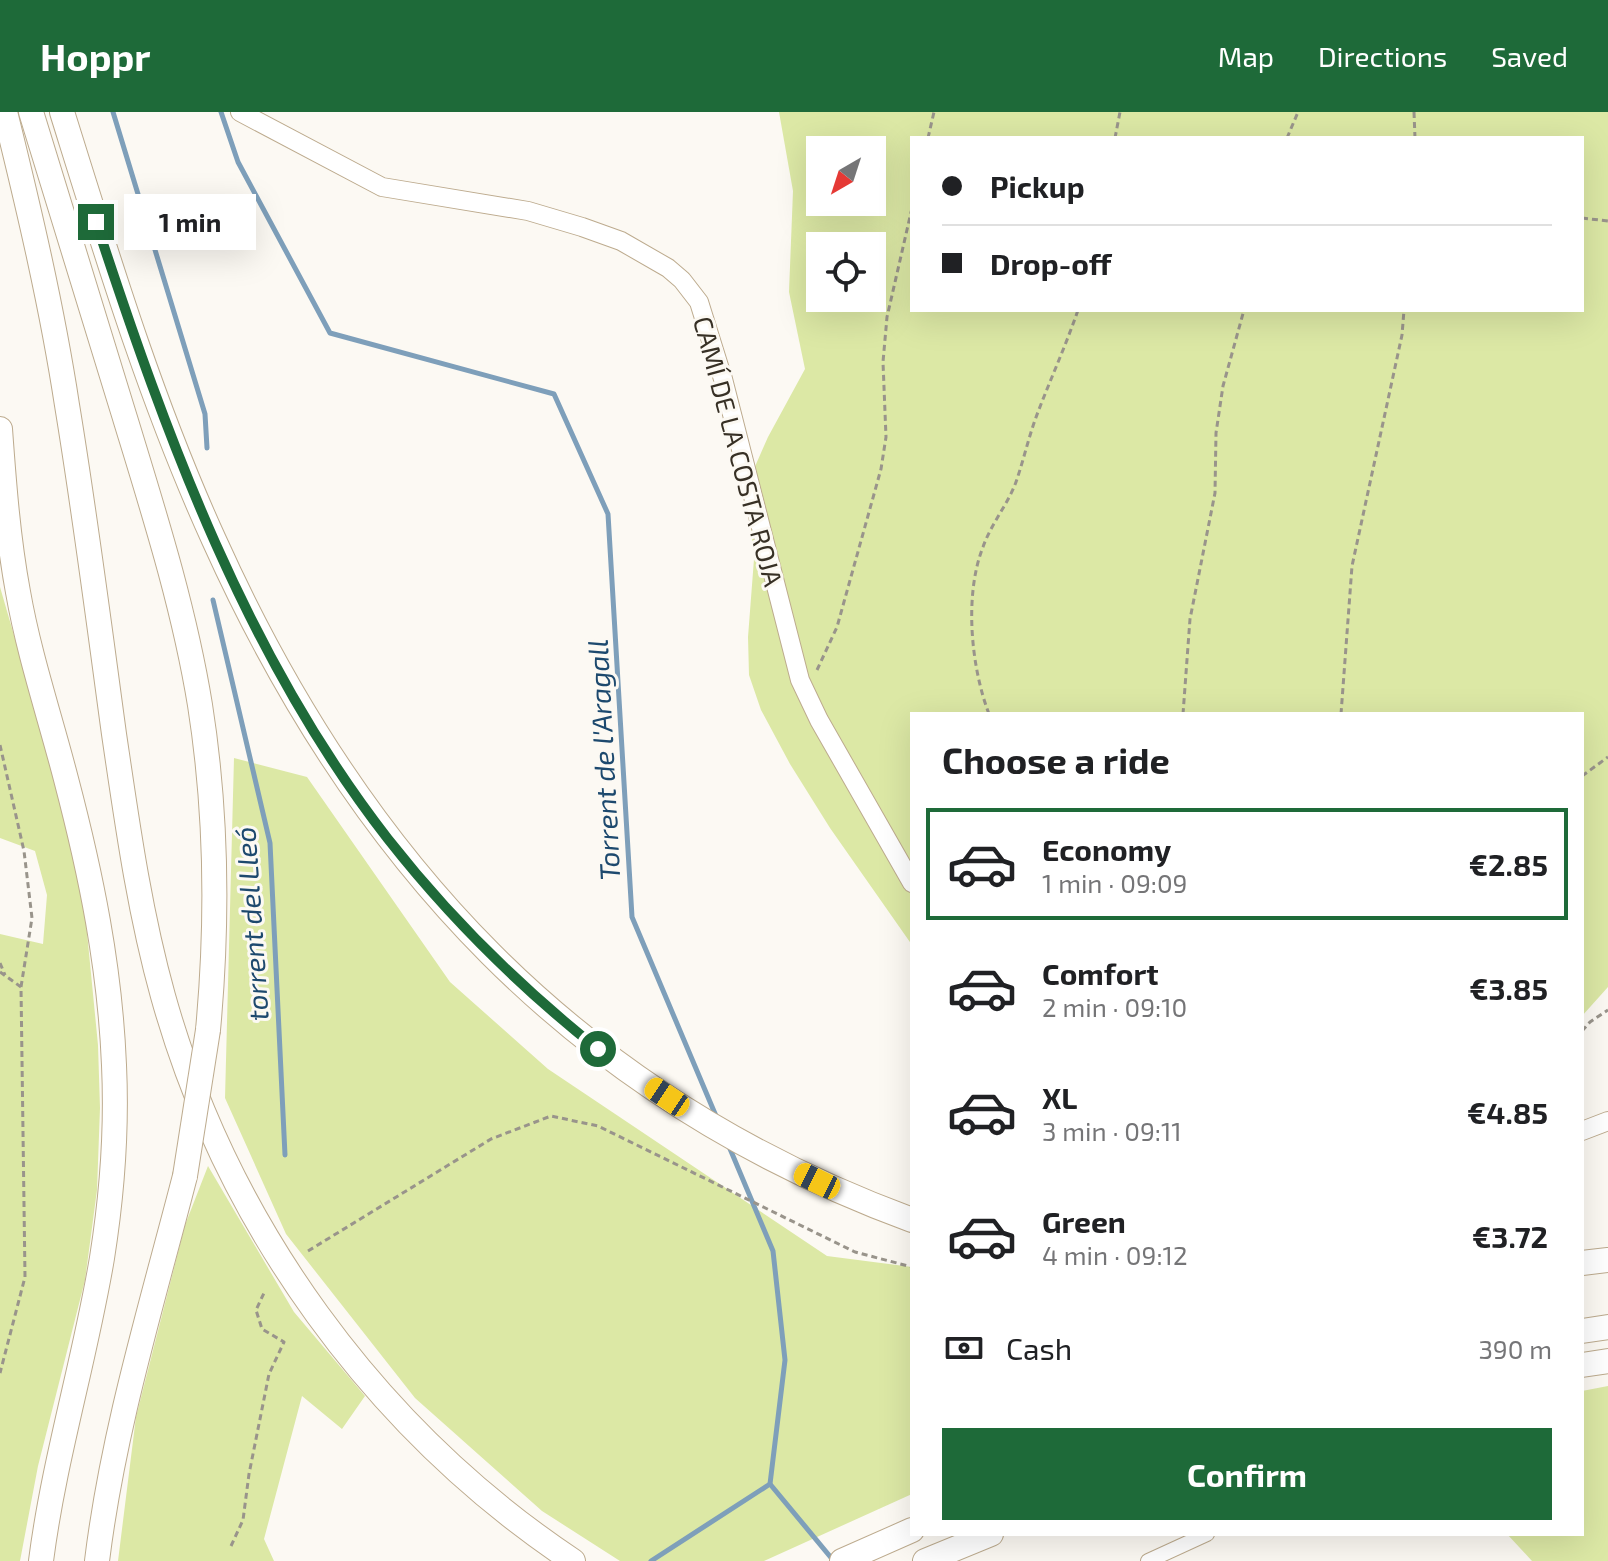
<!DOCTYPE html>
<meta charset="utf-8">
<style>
:root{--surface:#fff;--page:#f6f6f6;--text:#202124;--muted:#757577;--line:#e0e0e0;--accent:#1e6a39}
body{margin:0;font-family:"Exo 2",sans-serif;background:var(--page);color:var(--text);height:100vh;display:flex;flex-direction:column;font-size:30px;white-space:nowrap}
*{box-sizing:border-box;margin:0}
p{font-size:26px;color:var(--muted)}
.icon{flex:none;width:44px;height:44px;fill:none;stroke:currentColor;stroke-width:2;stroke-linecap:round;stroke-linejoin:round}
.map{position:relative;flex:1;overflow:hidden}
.side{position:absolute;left:910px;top:600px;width:674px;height:824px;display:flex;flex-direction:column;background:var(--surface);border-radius:0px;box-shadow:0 8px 32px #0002}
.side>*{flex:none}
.hud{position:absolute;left:910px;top:24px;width:674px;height:176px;border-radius:0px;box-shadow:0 8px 32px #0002;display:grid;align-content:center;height:176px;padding:0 32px;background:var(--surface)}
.needle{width:52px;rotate:219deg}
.tools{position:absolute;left:806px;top:24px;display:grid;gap:16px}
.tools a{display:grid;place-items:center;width:80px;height:80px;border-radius:0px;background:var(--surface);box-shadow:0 8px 32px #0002;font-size:40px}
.end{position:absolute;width:36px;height:36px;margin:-18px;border:10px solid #1e6a39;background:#fff;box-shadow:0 0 0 4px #fff}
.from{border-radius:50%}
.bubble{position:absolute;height:56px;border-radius:0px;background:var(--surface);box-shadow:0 8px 32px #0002;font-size:26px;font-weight:700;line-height:56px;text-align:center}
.car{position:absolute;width:24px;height:48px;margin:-24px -12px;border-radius:10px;box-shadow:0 0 6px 2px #0007;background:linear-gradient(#f5c518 24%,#345 0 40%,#f5c518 0 76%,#345 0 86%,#f5c518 0)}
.hud b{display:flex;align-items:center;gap:28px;height:76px;font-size:30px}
.hud b+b{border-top:2px solid var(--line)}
.hud i{width:20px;height:20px;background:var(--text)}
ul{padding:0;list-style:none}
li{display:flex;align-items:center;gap:24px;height:112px;margin:0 16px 12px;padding:0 16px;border:4px solid transparent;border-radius:0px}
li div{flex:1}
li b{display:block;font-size:30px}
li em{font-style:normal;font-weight:700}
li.selected{border-color:var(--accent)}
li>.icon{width:72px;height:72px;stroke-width:1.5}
h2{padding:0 32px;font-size:36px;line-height:96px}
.pay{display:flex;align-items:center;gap:20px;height:88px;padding:0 32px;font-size:30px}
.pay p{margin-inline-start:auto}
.button{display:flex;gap:16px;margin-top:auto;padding:16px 32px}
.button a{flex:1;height:92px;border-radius:0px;background:var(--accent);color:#fff;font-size:32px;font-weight:700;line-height:92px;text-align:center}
header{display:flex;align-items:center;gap:48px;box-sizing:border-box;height:112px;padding:0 40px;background:var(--accent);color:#fff}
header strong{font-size:38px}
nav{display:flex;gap:44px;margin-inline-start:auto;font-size:28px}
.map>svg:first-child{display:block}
.green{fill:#dce8a5;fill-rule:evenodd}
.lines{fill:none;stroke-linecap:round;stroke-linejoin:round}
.stream{stroke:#7e9fba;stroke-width:5}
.street-casing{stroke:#bdab8e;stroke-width:16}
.secondary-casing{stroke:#bdab8e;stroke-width:20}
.highway-casing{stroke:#bdab8e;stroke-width:26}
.path{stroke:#99948b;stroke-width:3;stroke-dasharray:6 4;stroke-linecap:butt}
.street{stroke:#fff;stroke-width:14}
.secondary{stroke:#fff;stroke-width:18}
.highway{stroke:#fff;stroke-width:24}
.highway-bridge-casing{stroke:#bdab8e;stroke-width:26;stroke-linecap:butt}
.highway-bridge{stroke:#fff;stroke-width:24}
.route{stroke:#1e6a39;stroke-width:10}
.labels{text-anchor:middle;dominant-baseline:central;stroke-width:6;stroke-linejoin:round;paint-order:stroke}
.street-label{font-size:26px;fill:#373025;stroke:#fcf9f3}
.water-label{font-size:28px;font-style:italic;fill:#1d496e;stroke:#fcf9f3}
</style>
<header>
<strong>Hoppr</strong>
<nav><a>Map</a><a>Directions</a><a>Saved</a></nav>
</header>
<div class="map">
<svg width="1608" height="1449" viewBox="0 0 1608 1449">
<rect width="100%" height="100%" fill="#fcf9f3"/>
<g class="green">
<path d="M779,0H1608V875L1582,904V602H912V833L830,716L790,652L761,598L749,563L748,525L754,447L749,396L753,359L768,325L805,257L789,180L793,79ZM912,26H1582V198H912ZM820,38H872V90H820ZM820,134H872V186H820Z"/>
<path d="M0,475L56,668L84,790L98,933L100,996L97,1078L85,1168L38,1354L20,1449H0V822L43,832L47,783L35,739L0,726Z"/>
<path d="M234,646L307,665L450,870L548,957L827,1144L912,1155V1382L764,1449H620L542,1399L415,1286L286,1122L225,986Z"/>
<path d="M208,1054L294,1200L365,1284L342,1317L302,1284L264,1427L274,1449H118L136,1305L185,1113Z"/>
<path d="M1608,1274V1449H1532L1507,1422H1582V1279Z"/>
</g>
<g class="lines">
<g class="stream">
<path d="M113,0L205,302L207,336"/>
<path d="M221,0L238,50L330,221L554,282L608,402L632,805L716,1004"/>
<path d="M213,488L270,731L285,1043"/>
<path d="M728,1032L773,1139L785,1248L770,1372L833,1448"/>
<path d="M651,1449L770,1372"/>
</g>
<g class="street-casing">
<path id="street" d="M1148,1449L1207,1422"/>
</g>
<g class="secondary-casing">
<g id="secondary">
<path d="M240,0L382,75L528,99L582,115L621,129L668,156L682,168L699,190L723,267L800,568L819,608L912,771"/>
<path d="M1582,1019L1608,1009"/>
</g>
</g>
<g class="highway-casing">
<g id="highway">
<path d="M5,0C29,97 52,195 67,293C85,402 99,512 114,622C127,710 139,798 163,884C227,1113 375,1317 573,1449"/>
<path d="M31,0C63,102 94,204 125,306C154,401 184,495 200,593C217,701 218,810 208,918"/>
<path d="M62,0C107,144 151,290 214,428C359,750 575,984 912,1108"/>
<path d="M0,317C4,372 8,426 18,480C29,543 50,605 66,667C91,762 110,855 114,953C117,1017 112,1083 102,1146C85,1248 54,1347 41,1449"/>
<path d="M1582,1151L1608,1148"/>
<path d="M1582,1219L1608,1215"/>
<path d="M1582,1253L1608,1249"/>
<path d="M97,1449C113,1318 152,1192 185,1064"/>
<path d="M842,1449L912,1418"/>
<path d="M925,1449L991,1422"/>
</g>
</g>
<g class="path">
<path d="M1414,0L1415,26"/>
<path d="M928,26L934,0"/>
<path d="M1115,26L1120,0"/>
<path d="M1287,26L1298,0"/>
<path d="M1582,106L1608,109"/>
<path d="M817,558L837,515L881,357L886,325L883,250L887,205L912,96"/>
<path d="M989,602C971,555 964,483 983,435C991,412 1008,392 1016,370C1024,347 1029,323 1038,300C1051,266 1066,233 1078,198"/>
<path d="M1183,602L1190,507L1215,381L1216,321L1223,274L1244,198"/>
<path d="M1341,602L1352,454L1402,223L1404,198"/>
<path d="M0,633L24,739L32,806L21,875L25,1165L0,1261"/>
<path d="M1582,664L1608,645"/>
<path d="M0,851L5,863"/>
<path d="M0,860L21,875"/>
<path d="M1582,919L1590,910L1608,898"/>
<path d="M308,1139L491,1027L551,1004L598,1014L855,1140L912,1155"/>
<path d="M231,1434L243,1408L249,1362L269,1262L284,1230L262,1217L256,1198L264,1181"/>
</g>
<use href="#street" class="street"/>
<use href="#secondary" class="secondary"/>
<use href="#highway" class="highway"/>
<g class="highway-bridge-casing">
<path id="highway-bridge" d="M185,1064L208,918"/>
</g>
<use href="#highway-bridge" class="highway-bridge"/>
</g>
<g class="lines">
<path class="route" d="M96,110C167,327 247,546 388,727C450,806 520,875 598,937"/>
</g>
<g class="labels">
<g class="street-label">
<text transform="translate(739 339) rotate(75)">CAMÍ DE LA COSTA ROJA</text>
</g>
<g class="water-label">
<text transform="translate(603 648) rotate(-93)">Torrent de l'Aragall</text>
<text transform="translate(251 812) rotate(-94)">torrent del Lleó</text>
</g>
</g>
</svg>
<div class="tools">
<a><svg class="needle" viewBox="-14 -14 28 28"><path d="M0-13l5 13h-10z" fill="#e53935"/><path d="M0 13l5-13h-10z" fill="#757577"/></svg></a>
<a><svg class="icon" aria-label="locate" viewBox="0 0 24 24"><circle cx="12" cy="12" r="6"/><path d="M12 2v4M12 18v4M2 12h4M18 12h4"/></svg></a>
</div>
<i class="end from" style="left:598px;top:937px"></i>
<i class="end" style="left:96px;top:110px"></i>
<div class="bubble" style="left:124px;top:82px;width:132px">1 min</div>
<i class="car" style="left:667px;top:985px;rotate:304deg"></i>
<i class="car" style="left:817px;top:1069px;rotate:296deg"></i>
<div class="hud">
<b><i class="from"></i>Pickup</b>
<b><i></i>Drop-off</b>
</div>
<section class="side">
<h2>Choose a ride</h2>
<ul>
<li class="selected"><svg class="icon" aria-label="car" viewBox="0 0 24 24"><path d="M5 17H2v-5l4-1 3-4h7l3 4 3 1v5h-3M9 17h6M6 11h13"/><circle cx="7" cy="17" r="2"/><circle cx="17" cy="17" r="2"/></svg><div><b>Economy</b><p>1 min · 09:09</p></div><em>€2.85</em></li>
<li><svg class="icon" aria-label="car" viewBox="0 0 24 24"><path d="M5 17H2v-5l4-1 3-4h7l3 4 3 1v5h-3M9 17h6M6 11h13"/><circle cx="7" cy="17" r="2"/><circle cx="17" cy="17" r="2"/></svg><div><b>Comfort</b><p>2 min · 09:10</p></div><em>€3.85</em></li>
<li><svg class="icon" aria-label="car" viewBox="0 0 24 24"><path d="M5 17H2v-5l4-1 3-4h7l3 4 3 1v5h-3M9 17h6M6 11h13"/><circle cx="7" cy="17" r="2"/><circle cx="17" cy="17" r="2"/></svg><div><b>XL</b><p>3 min · 09:11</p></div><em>€4.85</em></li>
<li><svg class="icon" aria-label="car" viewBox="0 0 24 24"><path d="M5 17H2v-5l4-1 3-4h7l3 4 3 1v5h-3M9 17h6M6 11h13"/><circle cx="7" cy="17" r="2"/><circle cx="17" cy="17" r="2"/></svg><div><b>Green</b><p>4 min · 09:12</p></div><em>€3.72</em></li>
</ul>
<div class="pay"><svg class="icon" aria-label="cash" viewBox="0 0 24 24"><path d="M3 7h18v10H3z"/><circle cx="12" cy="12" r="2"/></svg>Cash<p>390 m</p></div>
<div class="button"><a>Confirm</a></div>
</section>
</div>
